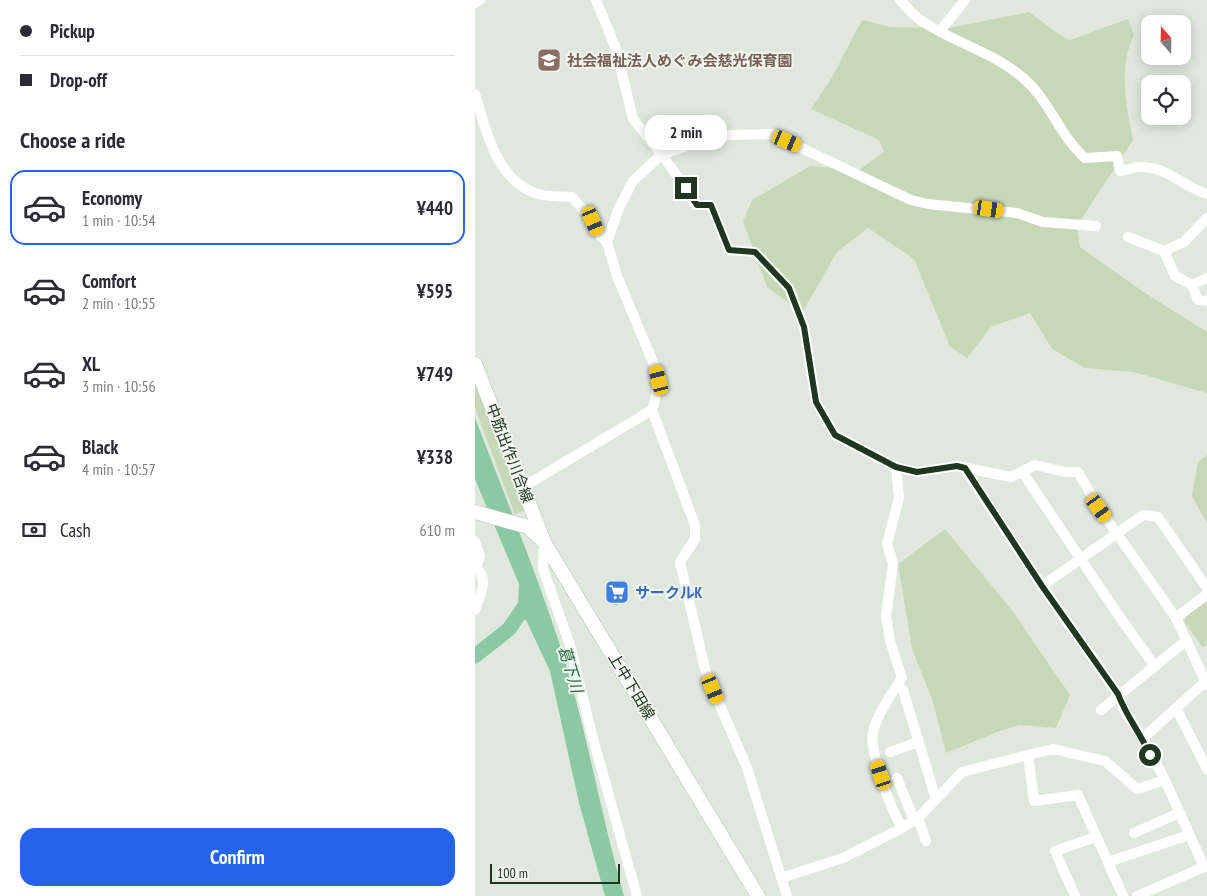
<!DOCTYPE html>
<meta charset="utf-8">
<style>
:root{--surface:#fff;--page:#f2f2f3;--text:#2b2b33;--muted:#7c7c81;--line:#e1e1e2;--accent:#2563eb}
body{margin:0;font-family:"PT Sans Narrow","Noto Sans JP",sans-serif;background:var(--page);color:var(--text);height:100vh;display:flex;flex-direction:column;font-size:19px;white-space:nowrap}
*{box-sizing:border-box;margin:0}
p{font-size:16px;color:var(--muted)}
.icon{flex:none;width:28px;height:28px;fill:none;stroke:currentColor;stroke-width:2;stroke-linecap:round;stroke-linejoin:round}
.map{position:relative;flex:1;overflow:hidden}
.drawer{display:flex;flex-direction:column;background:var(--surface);width:475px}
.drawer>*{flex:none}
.banner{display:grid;align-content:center;height:110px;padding:0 20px;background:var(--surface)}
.needle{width:32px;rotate:340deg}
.controls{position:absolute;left:666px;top:15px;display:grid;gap:10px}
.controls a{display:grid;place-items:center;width:50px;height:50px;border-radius:10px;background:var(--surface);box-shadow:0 2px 12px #0003;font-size:25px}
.scale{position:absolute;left:15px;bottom:12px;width:130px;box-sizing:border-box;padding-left:5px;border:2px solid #213621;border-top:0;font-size:14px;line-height:18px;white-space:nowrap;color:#213621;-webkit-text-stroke:4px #f0f5ee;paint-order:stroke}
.end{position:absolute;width:22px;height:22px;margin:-11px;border:6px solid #213621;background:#fff;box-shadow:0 0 0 2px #fff}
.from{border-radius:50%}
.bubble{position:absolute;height:35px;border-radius:15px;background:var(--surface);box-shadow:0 2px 12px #0003;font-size:16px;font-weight:600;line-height:35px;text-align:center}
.car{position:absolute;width:15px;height:30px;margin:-15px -8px;border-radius:6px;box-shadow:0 0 4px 1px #0007;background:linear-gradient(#f5c518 24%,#345 0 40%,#f5c518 0 76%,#345 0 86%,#f5c518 0)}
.banner b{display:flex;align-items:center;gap:18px;height:48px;font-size:19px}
.banner b+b{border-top:1px solid var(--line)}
.banner i{width:12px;height:12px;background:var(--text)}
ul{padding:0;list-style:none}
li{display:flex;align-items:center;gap:15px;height:75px;margin:0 10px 8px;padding:0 10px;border:2px solid transparent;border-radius:15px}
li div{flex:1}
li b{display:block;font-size:19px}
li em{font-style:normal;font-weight:600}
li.on{border-color:var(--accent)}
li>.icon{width:45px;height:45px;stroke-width:1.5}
h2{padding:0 20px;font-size:22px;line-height:60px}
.pay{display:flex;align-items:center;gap:12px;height:55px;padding:0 20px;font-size:19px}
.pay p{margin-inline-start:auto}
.cta{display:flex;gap:10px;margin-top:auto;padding:10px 20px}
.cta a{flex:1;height:58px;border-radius:15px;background:var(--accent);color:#fff;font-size:20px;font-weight:600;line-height:58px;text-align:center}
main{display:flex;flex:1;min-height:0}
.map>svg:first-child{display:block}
.green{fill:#c7d8b8}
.water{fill:#8ac9a4}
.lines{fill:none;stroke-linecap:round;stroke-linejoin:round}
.river{stroke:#8ac9a4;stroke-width:15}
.building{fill:#b9c5b7;stroke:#b4c1b1}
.secondary-casing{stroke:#b5c7b2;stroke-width:15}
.street{stroke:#fff;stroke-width:10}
.secondary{stroke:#fff;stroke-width:14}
.route{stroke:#213621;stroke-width:6}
.labels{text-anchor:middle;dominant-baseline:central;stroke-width:4;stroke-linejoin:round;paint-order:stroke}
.education-label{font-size:15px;font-weight:bold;fill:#785e54;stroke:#f0f5ee;text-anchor:start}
.street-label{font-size:15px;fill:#213621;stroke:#f0f5ee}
.shop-label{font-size:15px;font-weight:bold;fill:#366cbe;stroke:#f0f5ee;text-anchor:start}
.water-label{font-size:16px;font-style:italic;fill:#216c41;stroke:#f0f5ee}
</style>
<main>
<section class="drawer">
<div class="banner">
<b><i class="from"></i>Pickup</b>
<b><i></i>Drop-off</b>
</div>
<h2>Choose a ride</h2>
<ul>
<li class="on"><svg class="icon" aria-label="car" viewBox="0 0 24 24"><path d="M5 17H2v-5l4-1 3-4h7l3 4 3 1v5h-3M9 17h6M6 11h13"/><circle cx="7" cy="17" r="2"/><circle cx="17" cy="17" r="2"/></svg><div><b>Economy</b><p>1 min · 10:54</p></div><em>¥440</em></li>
<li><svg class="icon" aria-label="car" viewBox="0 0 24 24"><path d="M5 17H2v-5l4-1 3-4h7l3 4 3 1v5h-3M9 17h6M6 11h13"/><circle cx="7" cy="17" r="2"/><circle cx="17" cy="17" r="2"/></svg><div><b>Comfort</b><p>2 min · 10:55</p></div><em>¥595</em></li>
<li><svg class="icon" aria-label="car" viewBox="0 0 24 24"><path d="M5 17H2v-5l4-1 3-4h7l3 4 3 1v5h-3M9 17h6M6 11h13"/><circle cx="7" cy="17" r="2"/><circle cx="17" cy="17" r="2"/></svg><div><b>XL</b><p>3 min · 10:56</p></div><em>¥749</em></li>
<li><svg class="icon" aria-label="car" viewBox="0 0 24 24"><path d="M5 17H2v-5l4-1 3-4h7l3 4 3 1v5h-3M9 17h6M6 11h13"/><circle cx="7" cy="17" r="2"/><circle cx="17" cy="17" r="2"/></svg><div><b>Black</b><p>4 min · 10:57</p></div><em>¥338</em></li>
</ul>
<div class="pay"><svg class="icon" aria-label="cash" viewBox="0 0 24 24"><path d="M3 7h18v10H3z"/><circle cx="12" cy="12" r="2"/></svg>Cash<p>610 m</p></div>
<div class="cta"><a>Confirm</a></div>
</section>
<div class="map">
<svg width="732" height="896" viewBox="0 0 732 896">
<rect width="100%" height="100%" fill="#e0e8de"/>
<g class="green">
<path d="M554,12L585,35L595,40L653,19L659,35C643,69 651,104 658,140L602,226L605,247L670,293L732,332V393L659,372L610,368L577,349L555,313L516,327L492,358L475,347L439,259L393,228L362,252L327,313L292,287L268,221L277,200L335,166L384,170L409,152L404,140L336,109L356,79L387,20L416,27L473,28Z"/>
<path d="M0,372L50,507L49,510L40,515L0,408Z"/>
<path d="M732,455V523L717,496L723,462Z"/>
<path d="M470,529L536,609L595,695L581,728L545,725L527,730L471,753L458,702L437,649L423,564Z"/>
<path d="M732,602V645L727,647L709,621L712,615Z"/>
</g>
<path class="water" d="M0,418C29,493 59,567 84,642C111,725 125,812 149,896H130L104,803L75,671L51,620L38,615L43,604L44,584L0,479Z"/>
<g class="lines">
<path class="river" d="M0,656L34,629L54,600"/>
</g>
<path class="building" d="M144,580L153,598L141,605L131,587Z"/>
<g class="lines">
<g class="secondary-casing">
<g id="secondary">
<path d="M0,364L68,539"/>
<path d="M0,512L53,527L69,542L283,896"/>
</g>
</g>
<g class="street">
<path d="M121,0L141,49L158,119L196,167L221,205H236L254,250L280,252L314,288L329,327L341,402L360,435L421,467L442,472L482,466L536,477L560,465L590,472H603L624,508L701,618L732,685"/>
<path d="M425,0C431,6 437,14 444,19C476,42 517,51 547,77C574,99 584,135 610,158L642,156L645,171C652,170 659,167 665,167C690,165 710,188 732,194"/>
<path d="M0,3L5,0"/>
<path d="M465,31L490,0"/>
<path d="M0,94C11,130 21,181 63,194C73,197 87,196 97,197L118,221L125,236L132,242"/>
<path d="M653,237L689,251L709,242L732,218"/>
<path d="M689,251L700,276L717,285L723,300L732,301"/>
<path d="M717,285L732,278"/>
<path d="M177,410L220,525V539L205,562L231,673L272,768L312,896"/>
<path d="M421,467L424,498L412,544L418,564L411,616L415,641L427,678C416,695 403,712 398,732C394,753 416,809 427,828"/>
<path d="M490,469L567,586L643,694L650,712L668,738L690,780L729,867L732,866"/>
<path d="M548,473L644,616L679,665"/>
<path d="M48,487L177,410C182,395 184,384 180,367L142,276L132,242L144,208L158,181L186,155L226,141L254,135L297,134L436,200L453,204L542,213L568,222L621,226"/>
<path d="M0,541L5,556L1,567"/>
<path d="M69,542L68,569L95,645L117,735L162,896"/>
<path d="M0,567C15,578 5,596 0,610"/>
<path d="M567,586L668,515L683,517L732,588"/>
<path d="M701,618L732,594"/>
<path d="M428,690L461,799"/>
<path d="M701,708L732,769"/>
<path d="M626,710L712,640"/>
<path d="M668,738L730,682"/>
<path d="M415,752L443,742"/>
<path d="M553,755L559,801L603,795L648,896"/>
<path d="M422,778L439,820"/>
<path d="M443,818L451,841"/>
<path d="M659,833L704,813"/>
<path d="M633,862L714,835"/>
<path d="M306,878L368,858L427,828L443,818L487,772L553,755L578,749L630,761L662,789L690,780"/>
<path d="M600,896L580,851L621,837"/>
<path d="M662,896L729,867"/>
</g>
<use href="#secondary" class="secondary"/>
</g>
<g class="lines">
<path class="route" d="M211,188L222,205H236L254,250L280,252L314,288L329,327L341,402L360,435L421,467L442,472L482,466L490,468L567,586L643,694C651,716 666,734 675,755"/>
</g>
<defs>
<g id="school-square" transform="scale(1.25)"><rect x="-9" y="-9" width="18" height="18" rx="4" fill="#8d6e63" stroke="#f0f5ee"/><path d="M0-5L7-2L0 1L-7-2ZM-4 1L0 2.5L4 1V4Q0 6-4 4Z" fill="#fff"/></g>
<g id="supermarket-square" transform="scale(1.25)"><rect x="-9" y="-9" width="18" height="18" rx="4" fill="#3f7fe0" stroke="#f0f5ee"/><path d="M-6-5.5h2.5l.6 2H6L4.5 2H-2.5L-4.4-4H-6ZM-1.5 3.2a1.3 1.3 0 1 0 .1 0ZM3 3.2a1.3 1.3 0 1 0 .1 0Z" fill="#fff"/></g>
</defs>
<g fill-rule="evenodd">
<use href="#school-square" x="74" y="60"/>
<use href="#supermarket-square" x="142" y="592"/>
</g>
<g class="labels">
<g class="education-label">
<text x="92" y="60">社会福祉法人めぐみ会慈光保育園</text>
</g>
<g class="street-label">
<text transform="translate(35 453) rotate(69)">中筋出作川合線</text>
<text transform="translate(157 686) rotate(59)">上中下田線</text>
</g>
<g class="shop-label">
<text x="160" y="592">サークルK</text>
</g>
<g class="water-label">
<text transform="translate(96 669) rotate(73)">葛下川</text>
</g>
</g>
</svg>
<div class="controls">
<a><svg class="needle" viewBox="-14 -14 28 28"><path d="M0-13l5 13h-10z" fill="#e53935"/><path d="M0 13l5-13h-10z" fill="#7c7c81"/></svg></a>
<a><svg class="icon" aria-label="locate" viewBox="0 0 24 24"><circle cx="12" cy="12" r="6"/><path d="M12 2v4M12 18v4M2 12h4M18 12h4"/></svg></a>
</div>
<div class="scale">100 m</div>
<i class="end from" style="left:675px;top:755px"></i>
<i class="end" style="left:211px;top:188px"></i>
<div class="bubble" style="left:170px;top:115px;width:82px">2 min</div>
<i class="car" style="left:312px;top:141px;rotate:113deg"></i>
<i class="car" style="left:514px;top:209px;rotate:98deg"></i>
<i class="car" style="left:118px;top:221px;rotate:157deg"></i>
<i class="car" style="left:184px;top:380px;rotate:346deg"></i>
<i class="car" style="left:624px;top:508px;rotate:144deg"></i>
<i class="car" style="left:238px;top:689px;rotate:157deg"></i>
<i class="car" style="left:406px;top:775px;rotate:342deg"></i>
</div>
</main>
